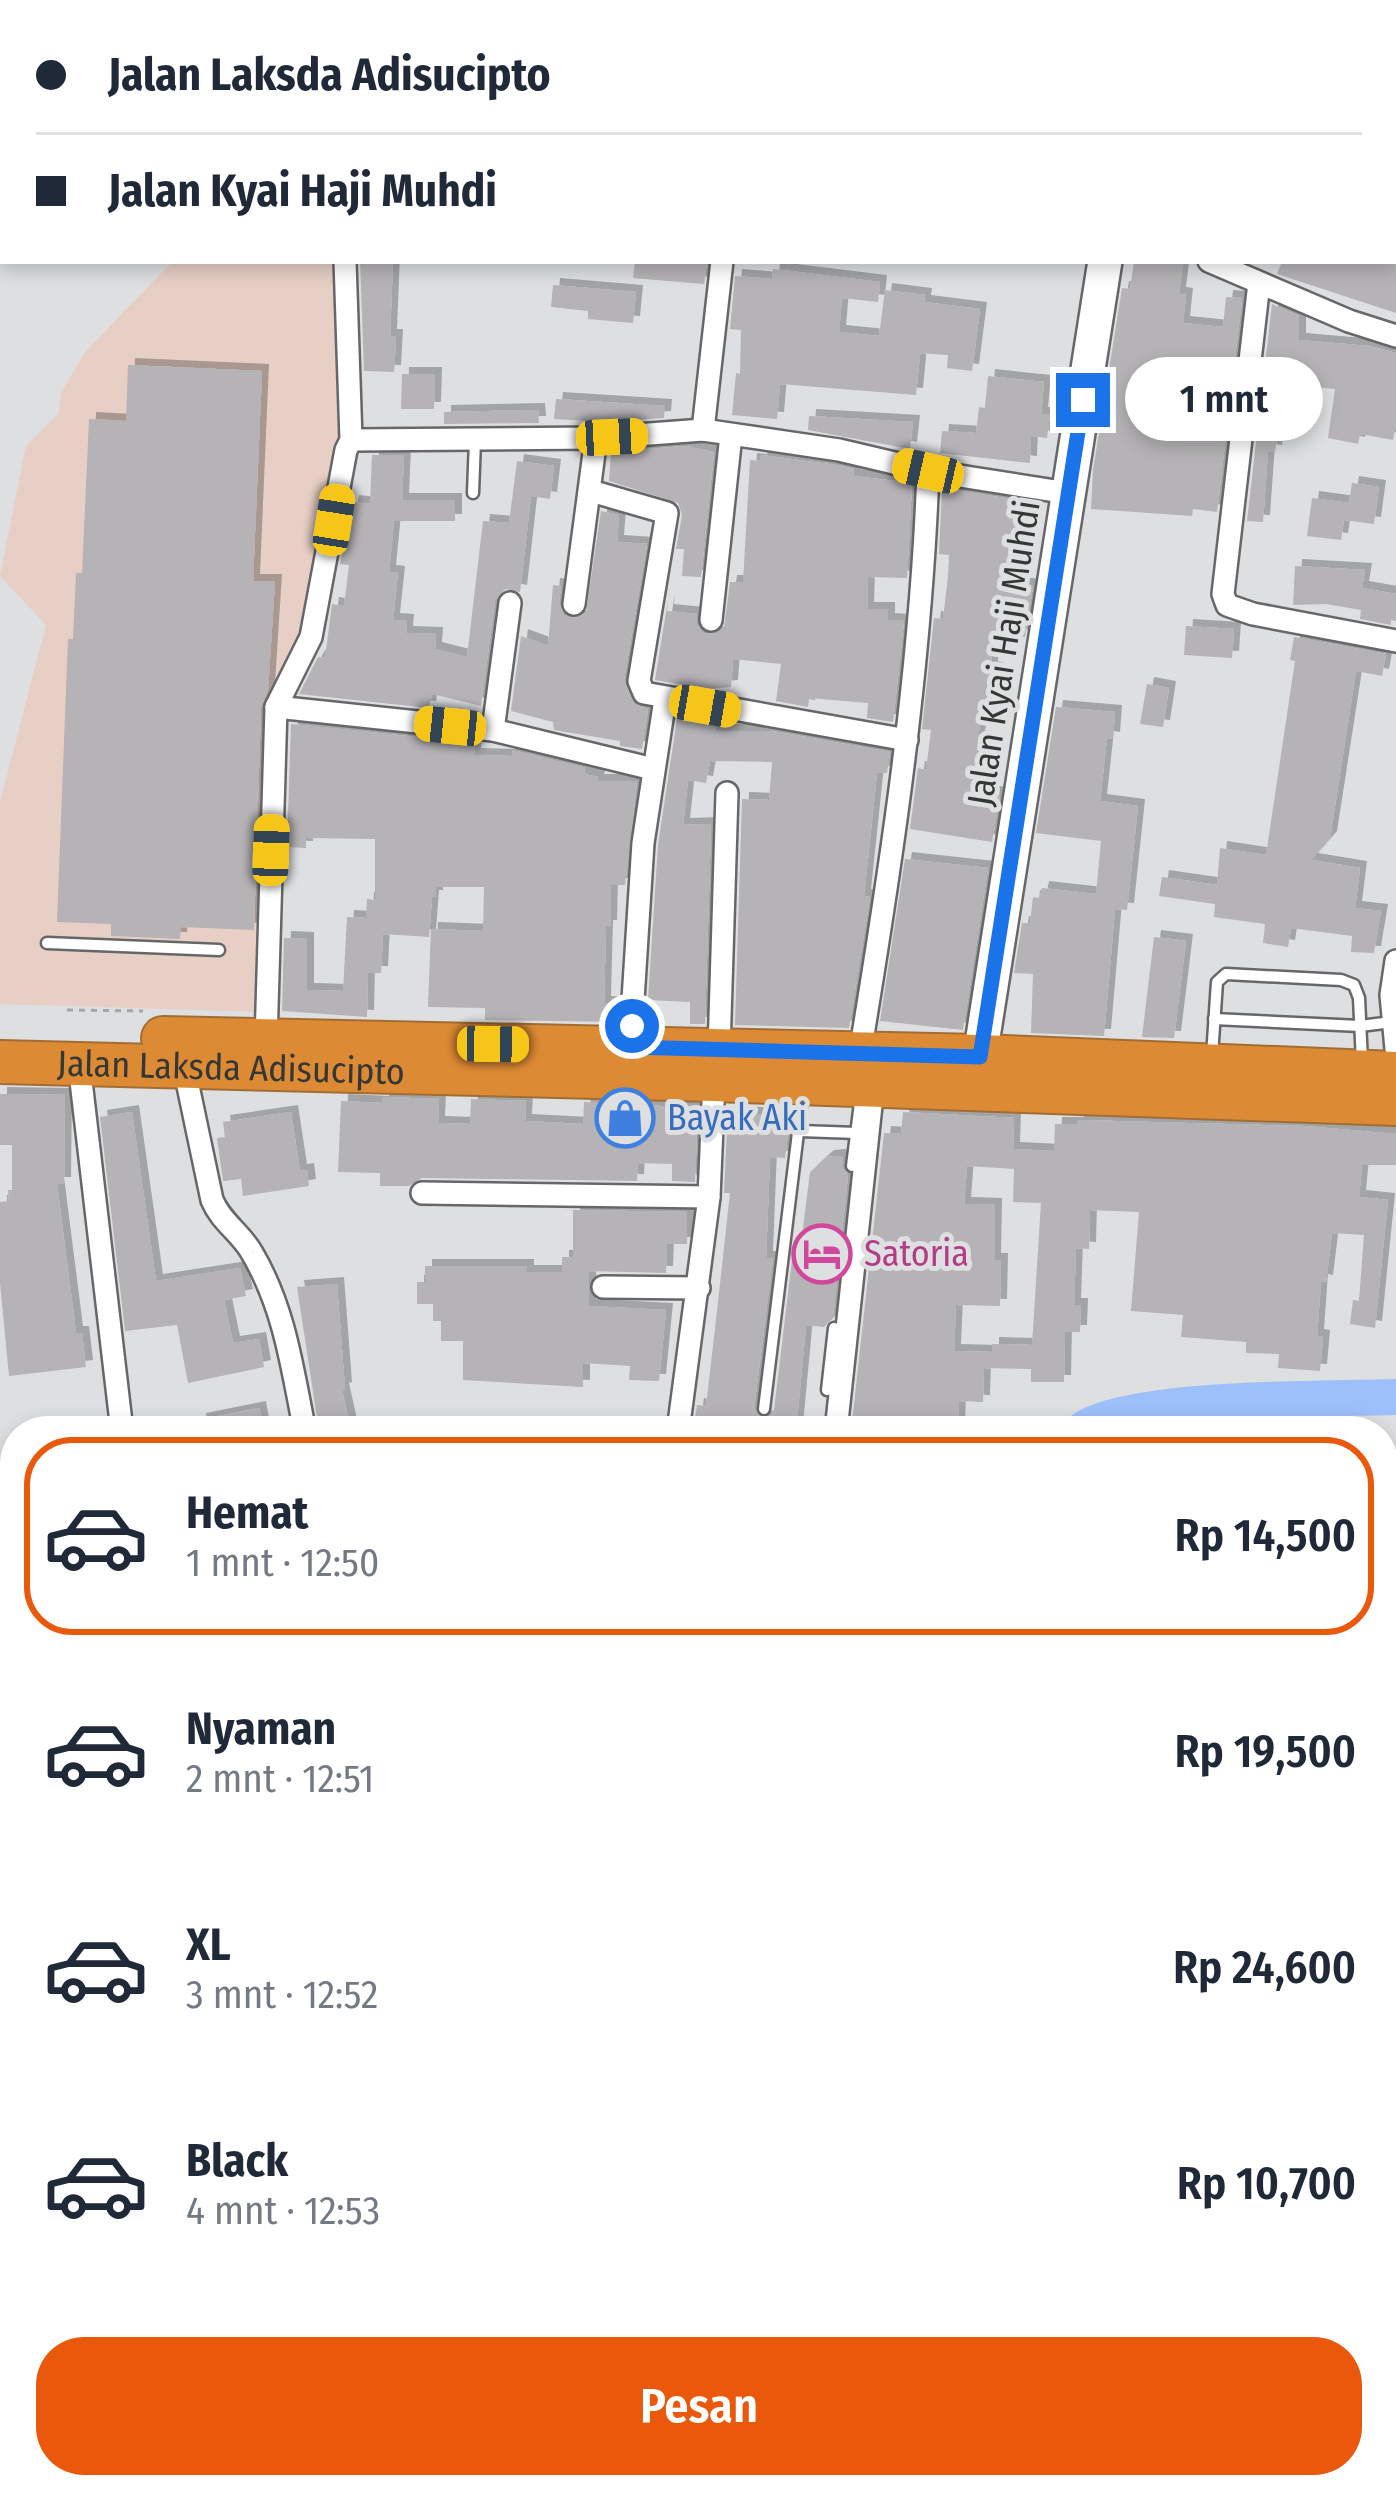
<!DOCTYPE html>
<html lang="id">
<meta charset="utf-8">
<style>
:root{--surface:#fff;--page:#f2f2f3;--text:#1f2937;--muted:#747a83;--line:#e0e1e3;--accent:#ea580c}
body{margin:0;font-family:"Fira Sans Condensed",sans-serif;background:var(--page);color:var(--text);height:100vh;display:flex;flex-direction:column;font-size:45px;white-space:nowrap}
*{box-sizing:border-box;margin:0}
p{font-size:39px;color:var(--muted)}
.icon{flex:none;width:66px;height:66px;fill:none;stroke:currentColor;stroke-width:2;stroke-linecap:round;stroke-linejoin:round}
.map{position:relative;flex:1;overflow:hidden}
.details{position:absolute;left:0px;top:1416px;width:1398px;height:1083px;display:flex;flex-direction:column;background:var(--surface);border-radius:48px 48px 0 0;box-shadow:0 6px 18px #0003}
.details>*{flex:none}
.guide{position:absolute;left:0px;top:0px;width:1398px;height:264px;box-shadow:0 6px 18px #0003;display:grid;align-content:center;height:264px;padding:0 36px;background:var(--surface)}
.end{position:absolute;width:54px;height:54px;margin:-27px;border:15px solid #1a73e8;background:#fff;box-shadow:0 0 0 6px #fff}
.from{border-radius:50%}
.bubble{position:absolute;height:84px;border-radius:42px;background:var(--surface);box-shadow:0 6px 18px #0003;font-size:39px;font-weight:600;line-height:84px;text-align:center}
.car{position:absolute;width:36px;height:72px;margin:-36px -18px;border-radius:15px;box-shadow:0 0 9px 3px #0007;background:linear-gradient(#f5c518 24%,#345 0 40%,#f5c518 0 76%,#345 0 86%,#f5c518 0)}
.guide b{display:flex;align-items:center;gap:42px;height:114px;font-size:45px}
.guide b+b{border-top:3px solid var(--line)}
.guide i{width:30px;height:30px;background:var(--text)}
ul{padding:21px 0 0;list-style:none}
li{display:flex;align-items:center;gap:36px;height:198px;margin:0 24px 18px;padding:0 12px;border:6px solid transparent;border-radius:48px}
li div{flex:1}
li b{display:block;font-size:45px}
li em{font-style:normal;font-weight:600}
li.current{border-color:var(--accent)}
li>.icon{width:108px;height:108px;stroke-width:1.5}
.action{display:flex;gap:24px;margin-top:auto;padding:24px 36px}
.action a{flex:1;height:138px;border-radius:48px;background:var(--accent);color:#fff;font-size:48px;font-weight:600;line-height:138px;text-align:center}
.map>svg:first-child{display:block}
.commercial{fill:#e7cfc5}
.green{fill:#85caa3}
.lines{fill:none;stroke-linecap:round;stroke-linejoin:round}
.canal{stroke:#9dc0fa;stroke-width:21}
.river{stroke:#9dc0fa;stroke-width:36}
.building{fill:#b5b3b5;fill-rule:evenodd;filter:url(#shadow)}
.lane-casing{stroke:#666769;stroke-width:15}
.street-casing{stroke:#666769;stroke-width:26}
.secondary-casing{stroke:#666769;stroke-width:38}
.highway-casing{stroke:#a26d35;stroke-width:46}
.path{stroke:#a4a5a7;stroke-width:3;stroke-dasharray:6 6;stroke-linecap:butt}
.lane{stroke:#fff;stroke-width:10}
.street{stroke:#fff;stroke-width:21}
.secondary{stroke:#fff;stroke-width:33}
.highway{stroke:#dd8a34;stroke-width:42}
.rail-casing{stroke:#8e8f90;stroke-width:10}
.rail{stroke:#dedfe1;stroke-width:6;stroke-dasharray:18;stroke-linecap:butt}
.route{stroke:#1a73e8;stroke-width:15}
.labels{text-anchor:middle;dominant-baseline:central;stroke-width:10;stroke-linejoin:round;paint-order:stroke}
.street-label{font-size:36px;fill:#353636;stroke:#dedfe1}
.shop-label{font-size:36px;fill:#366cbe;stroke:#dedfe1;text-anchor:start}
.hotel-label{font-size:36px;fill:#b23c85;stroke:#dedfe1;text-anchor:start}
</style>
<div class="map">
<svg width="1396" height="2498" viewBox="0 0 1396 2498">
<defs>
<filter id="shadow"><feDropShadow dx="7" dy="-7" stdDeviation="0" flood-color="#0004"/></filter>
</defs>
<rect width="100%" height="100%" fill="#dedfe1"/>
<path class="commercial" d="M173,261H341L342,443L298,650L287,672L270,686L261,1012L0,1004V802L46,625L0,576L26,446L58,414L61,393L85,352Z"/>
<g class="green">
<path d="M15,2128V2276L0,2288V2129Z"/>
<path d="M1383,2174H1396V2498H817L824,2484H1383Z"/>
</g>
<g class="lines">
<g class="canal">
<path d="M0,2029L15,2056"/>
<path d="M32,2498L49,2484"/>
</g>
<g class="river">
<path d="M58,3L59,0"/>
<path d="M0,138L3,130"/>
<path d="M1081,1431C1121,1396 1334,1399 1396,1397"/>
<path d="M0,1575L15,1606"/>
<path d="M536,2498V2484"/>
</g>
</g>
<g class="building">
<path d="M360,261H393L390,336H396L394,372L364,371Z"/>
<path d="M635,261H707L704,284L633,278Z"/>
<path d="M1134,261H1183L1179,294L1186,295L1183,323L1223,327L1226,297L1242,298L1217,512L1193,509L1192,516L1091,509L1093,470L1122,288L1130,289Z"/>
<path d="M1282,261H1396V313L1277,274Z"/>
<path d="M773,269L880,282L878,302L842,298L839,332L879,336L885,290L925,295L924,302L980,309L972,371L947,368L948,355L920,353L916,395L780,384L777,419L732,415L736,373L740,374L741,330L730,329L735,276L772,279Z"/>
<path d="M553,285L636,292L633,323L588,319V311L551,307Z"/>
<path d="M1272,304L1299,316V340L1369,346L1396,353V424L1393,440L1360,434L1358,444L1328,438L1335,389L1290,384L1289,392H1284L1275,452L1268,451L1263,522L1247,521Z"/>
<path d="M128,365L262,371L253,581H275L268,690L261,707L254,930L181,927L180,939L111,936V924L57,922L68,639H73L76,573H82L89,419L126,421Z"/>
<path d="M402,374H435L434,409H401Z"/>
<path d="M988,376L1044,382L1041,414H1050L1047,438L1031,436L1030,463L940,453L942,431L976,433L979,407L985,408Z"/>
<path d="M556,399L665,406L664,418L606,422L554,419Z"/>
<path d="M538,410L539,423L444,424V412Z"/>
<path d="M809,416L913,422L910,449L808,430Z"/>
<path d="M685,446L714,452L701,577L682,576L684,549H676L682,515L678,503L609,481L611,452Z"/>
<path d="M372,455H404L402,500H455V521H394L389,572L398,573L393,620L407,621L406,633L436,634L435,649L467,657L483,521L509,523L517,461L554,466L550,499L531,496L520,592L505,589L495,600L481,706L432,694L429,708L299,694L318,657L325,658L332,604L344,606L349,565L340,564L352,502L370,504Z"/>
<path d="M761,455L836,465L854,469L853,476L912,483L907,578L868,577L867,609H888V620L904,621L893,722L867,718L868,703L809,698L808,707L776,701L781,664L733,659L731,687L707,689L655,680L668,600L667,611L697,614V625L703,633L716,634L724,628L730,582H743L750,460L760,461Z"/>
<path d="M1352,483L1379,487L1374,524L1344,520L1341,540L1307,536L1312,498L1349,503Z"/>
<path d="M942,488L1036,503L1034,524L1019,522L1017,548H1013L1012,583L1033,586L1025,637L992,634L991,668L998,670L992,709L982,708L976,754L987,755L984,792L1000,794L992,842L910,829L918,768L926,770L931,730L922,729L934,618L943,619L948,576L949,555L939,554Z"/>
<path d="M601,511L619,515L617,542L647,544L624,680L634,704L648,709L642,749L620,746V741L554,730L553,722L511,711L521,636L548,646L553,585L561,586L559,603L564,615L579,618L586,612Z"/>
<path d="M1295,566L1365,570L1362,588L1396,594V621L1391,620V625L1360,619L1361,610L1326,604L1293,605Z"/>
<path d="M1186,626L1234,629L1232,658L1184,655Z"/>
<path d="M1294,637L1386,654L1382,676L1356,671L1330,838L1311,860L1360,868L1355,908L1381,911L1374,953L1351,952L1352,936L1291,928L1288,947L1263,943L1265,924L1214,917L1215,904L1159,896L1162,877L1217,885L1220,848L1266,855L1295,661L1290,660Z"/>
<path d="M1147,684L1169,688L1163,727L1140,724Z"/>
<path d="M1056,707L1115,712L1113,739L1107,738L1100,801L1138,806L1127,910L1115,909L1104,1036L1031,1033L1033,974L1014,973L1022,923H1030L1033,897L1040,898L1042,888L1096,894L1101,841L1036,833Z"/>
<path d="M697,718L717,721L715,731H772L890,752L887,773H877L864,896L870,897L849,1028L735,1025L742,799L769,800L772,762L710,761L706,783L688,780L683,825L711,824L705,1024H690V1002L648,1000L658,845L677,719L696,722Z"/>
<path d="M291,724L475,743L474,755L512,756V750L585,768L584,774L598,777L597,781H637L625,885H611L610,927H606L604,1003L618,1004L617,1022L485,1020V1008L428,1007L431,929L483,931L484,887H436V897H432L429,937L383,934L381,973H368L367,1017L282,1011L284,938L307,939V990L343,991L347,917L366,918L367,899L375,900V839L306,838V848L287,847Z"/>
<path d="M905,859L988,868L963,1030L880,1021Z"/>
<path d="M1154,937L1186,941L1174,1038L1142,1037Z"/>
<path d="M0,1094L65,1095L64,1184H57L76,1333H82L86,1367L9,1376L0,1283V1202L9,1201L8,1190H12V1145H0Z"/>
<path d="M382,1097L439,1099L438,1123L470,1124L471,1099L526,1101L525,1121L583,1124L584,1102L698,1108L695,1182L672,1181V1164L638,1163L637,1181L422,1178L409,1186H380V1173L338,1172L341,1101L382,1103Z"/>
<path d="M728,1109H740L739,1113L790,1116L785,1158L770,1157L766,1258H773L754,1408L762,1418L769,1417L774,1410L792,1260H799L810,1172L827,1157L838,1156L843,1158V1169L848,1175L833,1318L824,1327L806,1325L796,1431H693L697,1405L706,1406L717,1311L730,1193H724Z"/>
<path d="M132,1112L156,1281L240,1268L246,1296L224,1300L233,1343L259,1339L264,1367L188,1383L177,1325L125,1331L100,1117Z"/>
<path d="M291,1112L300,1171L307,1170L309,1186L243,1196L241,1179L223,1181L217,1138L225,1137L223,1122Z"/>
<path d="M903,1112L1014,1118L1013,1149L1054,1151L1055,1124H1077V1120L1304,1126L1396,1134V1165H1362L1359,1197L1388,1200L1375,1328L1350,1324L1353,1300L1359,1301L1364,1235L1332,1233L1326,1282L1321,1281L1317,1336L1323,1337L1320,1371L1278,1368L1279,1354L1246,1353V1342L1181,1337L1183,1315L1131,1311L1139,1212L1090,1210L1089,1249L1076,1248L1074,1305H1081L1080,1332H1065L1064,1382H1031V1369L984,1368L983,1402L959,1401L958,1431H851L884,1133L901,1134ZM967,1166L1014,1169L1013,1202L1041,1203L1032,1345L992,1344V1352L954,1351L956,1305L1000,1306L1001,1260H994L995,1205L964,1204Z"/>
<path d="M573,1210L687,1212V1244H667L666,1273L589,1271V1306L666,1310L659,1381L629,1380L630,1366L583,1363V1387L463,1380V1341H441V1321H433V1304H417V1282H425V1266H527V1272H562V1257H573Z"/>
<path d="M337,1284L345,1389L342,1390L351,1431H319L297,1287Z"/>
<path d="M259,1408L263,1431H200L199,1420Z"/>
</g>
<g class="lines">
<g class="lane-casing">
<g id="lane">
<path d="M473,493L475,440"/>
<path d="M47,943L219,950"/>
<path d="M1214,1019L1360,1026L1392,1022"/>
<path d="M1212,1056L1217,982L1226,974L1341,980L1354,985L1359,998L1362,1062"/>
<path d="M800,1131L857,1133"/>
<path d="M852,1166L861,1095"/>
<path d="M827,1390L834,1328"/>
<path d="M764,1409L803,1092"/>
<path d="M1396,2353L1393,2409L1396,2428"/>
<path d="M790,2498L797,2484"/>
</g>
</g>
<g class="street-casing">
<g id="street">
<path d="M610,0L615,1"/>
<path d="M106,3L107,0"/>
<path d="M409,3V0"/>
<path d="M440,3L441,0"/>
<path d="M753,3V0"/>
<path d="M1395,168L1396,169"/>
<path d="M1209,261L1349,321L1396,336"/>
<path d="M1259,283L1223,594L1227,605L1253,614L1396,641"/>
<path d="M703,430L722,261"/>
<path d="M351,440L596,438L703,430L839,450L928,471L1068,493"/>
<path d="M591,491L667,513L639,681L644,693L907,740"/>
<path d="M574,604L596,438"/>
<path d="M711,620L731,435"/>
<path d="M276,707L493,730L653,769"/>
<path d="M493,730L510,603"/>
<path d="M1396,961L1391,995L1396,1049"/>
<path d="M266,1041L276,707L311,637L346,450L351,440L345,261"/>
<path d="M630,1047L643,843L665,699"/>
<path d="M719,1050L727,793"/>
<path d="M860,1053C892,860 921,667 928,471"/>
<path d="M79,1064L122,1431"/>
<path d="M184,1067L212,1200C221,1222 241,1233 252,1253C284,1307 292,1366 304,1427"/>
<path d="M422,1193L709,1197"/>
<path d="M603,1287L699,1288"/>
<path d="M678,1431L709,1197L714,1080"/>
<path d="M836,1431L873,1087"/>
<path d="M1383,1503L1396,1492"/>
<path d="M1383,1574L1396,1576"/>
<path d="M1383,1750L1396,1753"/>
<path d="M1383,1930L1396,1933"/>
<path d="M1383,1975L1396,1974"/>
<path d="M0,2013V2024"/>
<path d="M1383,2161H1396"/>
<path d="M0,2301L15,2289"/>
</g>
</g>
<g class="secondary-casing">
<g id="secondary">
<path d="M1146,3V0"/>
<path d="M980,1056L1105,261"/>
</g>
</g>
<g class="highway-casing">
<g id="highway">
<path d="M163,1038L980,1056L1396,1073"/>
<path id="s1" d="M0,1062L714,1080L1396,1104"/>
</g>
</g>
<path class="path" d="M67,1010L143,1011"/>
<use href="#lane" class="lane"/>
<use href="#street" class="street"/>
<use href="#secondary" class="secondary"/>
<use href="#highway" class="highway"/>
<g class="rail-casing">
<g id="rail">
<path d="M1383,2029L1396,2028"/>
<path d="M0,2116L15,2115"/>
</g>
</g>
<use href="#rail" class="rail"/>
</g>
<g class="lines">
<path class="route" d="M632,1026L630,1047L980,1057L1083,400"/>
</g>
<defs>
<g id="shop-ring" transform="scale(3)"><circle r="9.5" fill="#dedfe1" stroke="#3f7fe0" stroke-width="1.5"/><path d="M-5-2.5h2.3a2.7 3.5 0 0 1 5.4 0H5L5.5 6h-11ZM-1.5-2.5h3a1.5 2.3 0 0 0-3 0Z" fill="#3f7fe0"/></g>
<g id="hotel-ring" transform="scale(3)"><circle r="9.5" fill="#dedfe1" stroke="#d1479c" stroke-width="1.5"/><path d="M-6-4.5h1.5V1H6V5H4.5V3h-9V5H-6ZM-4 0a1.8 1.8 0 1 1 3.6 0ZM.5 0V-2.5h3Q6-2.5 6 0Z" fill="#d1479c"/></g>
</defs>
<g fill-rule="evenodd">
<use href="#shop-ring" x="625" y="1118"/>
<use href="#hotel-ring" x="822" y="1254"/>
</g>
<g class="labels">
<g class="street-label">
<text transform="translate(1004 653) rotate(-81)">Jalan Kyai Haji Muhdi</text>
<text stroke="none"><textPath href="#s1" startOffset="231">Jalan Laksda Adisucipto</textPath></text>
</g>
<g class="shop-label">
<text x="667" y="1118">Bayak Aki</text>
</g>
<g class="hotel-label">
<text x="864" y="1254">Satoria</text>
</g>
</g>
</svg>
<i class="end from" style="left:632px;top:1026px"></i>
<i class="end" style="left:1083px;top:400px"></i>
<div class="bubble" style="left:1125px;top:357px;width:198px">1 mnt</div>
<i class="car" style="left:612px;top:437px;rotate:87deg"></i>
<i class="car" style="left:928px;top:471px;rotate:283deg"></i>
<i class="car" style="left:334px;top:520px;rotate:9deg"></i>
<i class="car" style="left:705px;top:706px;rotate:100deg"></i>
<i class="car" style="left:450px;top:726px;rotate:276deg"></i>
<i class="car" style="left:271px;top:850px;rotate:2deg"></i>
<i class="car" style="left:493px;top:1044px;rotate:91deg"></i>
<div class="guide">
<b><i class="from"></i>Jalan Laksda Adisucipto</b>
<b><i></i>Jalan Kyai Haji Muhdi</b>
</div>
<section class="details">
<ul>
<li class="current"><svg class="icon" aria-label="car" viewBox="0 0 24 24"><path d="M5 17H2v-5l4-1 3-4h7l3 4 3 1v5h-3M9 17h6M6 11h13"/><circle cx="7" cy="17" r="2"/><circle cx="17" cy="17" r="2"/></svg><div><b>Hemat</b><p>1 mnt · 12:50</p></div><em>Rp 14,500</em></li>
<li><svg class="icon" aria-label="car" viewBox="0 0 24 24"><path d="M5 17H2v-5l4-1 3-4h7l3 4 3 1v5h-3M9 17h6M6 11h13"/><circle cx="7" cy="17" r="2"/><circle cx="17" cy="17" r="2"/></svg><div><b>Nyaman</b><p>2 mnt · 12:51</p></div><em>Rp 19,500</em></li>
<li><svg class="icon" aria-label="car" viewBox="0 0 24 24"><path d="M5 17H2v-5l4-1 3-4h7l3 4 3 1v5h-3M9 17h6M6 11h13"/><circle cx="7" cy="17" r="2"/><circle cx="17" cy="17" r="2"/></svg><div><b>XL</b><p>3 mnt · 12:52</p></div><em>Rp 24,600</em></li>
<li><svg class="icon" aria-label="car" viewBox="0 0 24 24"><path d="M5 17H2v-5l4-1 3-4h7l3 4 3 1v5h-3M9 17h6M6 11h13"/><circle cx="7" cy="17" r="2"/><circle cx="17" cy="17" r="2"/></svg><div><b>Black</b><p>4 mnt · 12:53</p></div><em>Rp 10,700</em></li>
</ul>
<div class="action"><a>Pesan</a></div>
</section>
</div>
